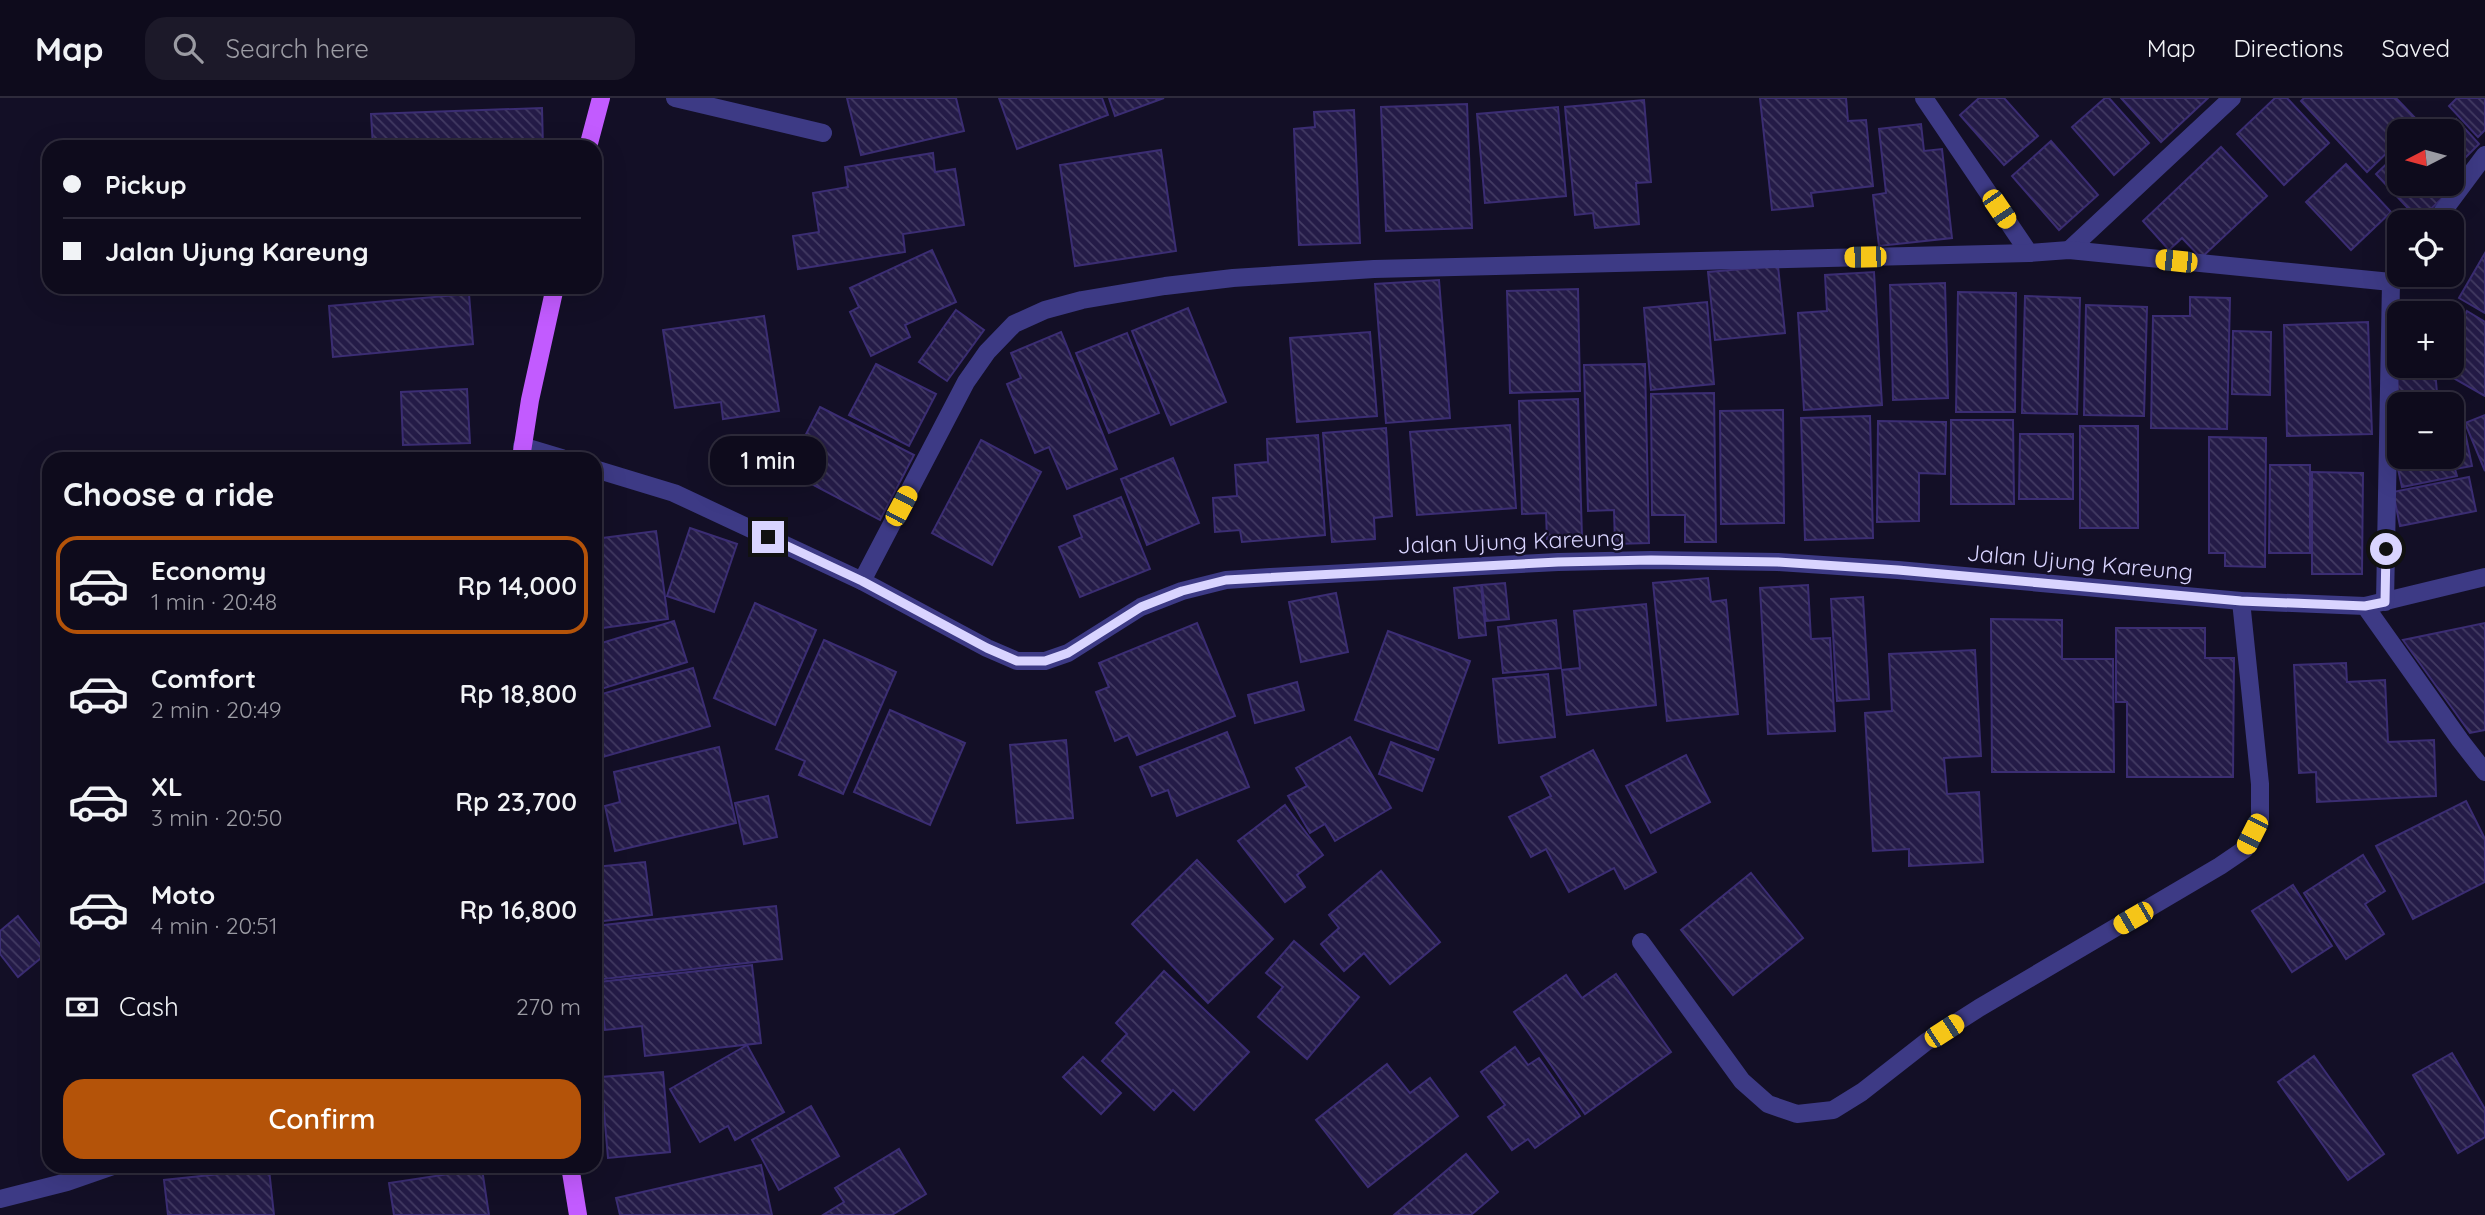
<!DOCTYPE html>
<meta charset="utf-8">
<style>
:root{--surface:#0e0b1c;--page:#1c1929;--text:#f1f3f6;--muted:#9b9ba3;--line:#2e2b3b;--accent:#b45309}
body{margin:0;font-family:Quicksand,sans-serif;background:var(--page);color:var(--text);height:100vh;display:flex;flex-direction:column;font-size:26px;white-space:nowrap}
*{box-sizing:border-box;margin:0}
p{font-size:23px;color:var(--muted)}
.icon{flex:none;width:38px;height:38px;fill:none;stroke:currentColor;stroke-width:2;stroke-linecap:round;stroke-linejoin:round}
.map{position:relative;flex:1;overflow:hidden}
.sheet{position:absolute;left:42px;top:354px;width:560px;height:721px;display:flex;flex-direction:column;background:var(--surface);border-radius:21px;box-shadow:0 7px 28px #0002,0 0 0 2px var(--line)}
.sheet>*{flex:none}
.hud{position:absolute;left:42px;top:42px;width:560px;height:154px;border-radius:21px;box-shadow:0 7px 28px #0002,0 0 0 2px var(--line);display:grid;align-content:center;height:154px;padding:0 21px;background:var(--surface)}
.needle{width:46px;rotate:264deg}
.tools{position:absolute;left:2387px;top:21px;display:grid;gap:14px}
.tools a{display:grid;place-items:center;width:77px;height:77px;border-radius:14px;background:var(--surface);box-shadow:0 7px 28px #0002,0 0 0 2px var(--line);font-size:35px}
.end{position:absolute;width:32px;height:32px;margin:-16px;border:9px solid #d9d4ff;background:#111;box-shadow:0 0 0 4px #111}
.from{border-radius:50%}
.bubble{position:absolute;height:49px;border-radius:21px;background:var(--surface);box-shadow:0 7px 28px #0002,0 0 0 2px var(--line);font-size:23px;font-weight:600;line-height:49px;text-align:center}
.car{position:absolute;width:21px;height:42px;margin:-21px -10px;border-radius:9px;box-shadow:0 0 5px 2px #0007;background:linear-gradient(#f5c518 24%,#345 0 40%,#f5c518 0 76%,#345 0 86%,#f5c518 0)}
.hud b{display:flex;align-items:center;gap:24px;height:66px;font-size:26px}
.hud b+b{border-top:2px solid var(--line)}
.hud i{width:18px;height:18px;background:var(--text)}
ul{padding:0;list-style:none}
li{display:flex;align-items:center;gap:21px;height:98px;margin:0 14px 10px;padding:0 7px;border:4px solid transparent;border-radius:21px}
li div{flex:1}
li b{display:block;font-size:26px}
li em{font-style:normal;font-weight:600}
li.on{border-color:var(--accent)}
li>.icon{width:63px;height:63px;stroke-width:1.5}
h2{padding:0 21px;font-size:32px;line-height:84px}
.pay{display:flex;align-items:center;gap:18px;height:77px;padding:0 21px;font-size:26px}
.pay p{margin-inline-start:auto}
.cta{display:flex;gap:14px;margin-top:auto;padding:14px 21px}
.cta a{flex:1;height:80px;border-radius:21px;background:var(--accent);color:#fff;font-size:28px;font-weight:600;line-height:80px;text-align:center}
header{display:flex;align-items:center;gap:42px;box-sizing:border-box;height:98px;padding:0 35px;background:var(--surface);border-bottom:2px solid var(--line)}
header strong{font-size:33px}
nav{display:flex;gap:38px;margin-inline-start:auto;font-size:24px}
.search{width:490px;height:63px;background:var(--page);display:flex;align-items:center;gap:18px;box-sizing:border-box;padding:0 24px;border-radius:21px;color:var(--muted);font-size:26px}
.map>svg:first-child{display:block}
.building{fill:url(#building-back-hatch);stroke:#3b2d73;stroke-width:2}
.lines{fill:none;stroke-linecap:round;stroke-linejoin:round}
.minor{stroke:#3d3a85;stroke-width:18}
.major{stroke:#c25bff;stroke-width:18}
.route{stroke:#d9d4ff;stroke-width:9}
.labels{text-anchor:middle;dominant-baseline:central;stroke-width:5;stroke-linejoin:round;paint-order:stroke}
.street-label{font-size:23px;fill:#d9d4ff;stroke:#130f26}
</style>
<header>
<strong>Map</strong>
<div class="search"><svg class="icon" aria-label="search" viewBox="0 0 24 24"><circle cx="10" cy="10" r="6"/><path d="M15 15l6 6"/></svg>Search here</div>
<nav><a>Map</a><a>Directions</a><a>Saved</a></nav>
</header>
<div class="map">
<svg width="2485" height="1117" viewBox="0 0 2485 1117">
<defs>
<pattern id="building-back-hatch" width="6" height="6" patternUnits="userSpaceOnUse" patternTransform="scale(1.75)"><rect width="6" height="6" fill="#241b47"/><path d="M-1 5l2 2M0 0l6 6M5-1l2 2" fill="none" stroke="#433b63"/></pattern>
</defs>
<rect width="100%" height="100%" fill="#130f26"/>
<g class="building">
<path d="M847,0H956L964,33L861,57Z"/>
<path d="M999,0H1102L1108,17L1017,51Z"/>
<path d="M1109,0H1164L1115,18Z"/>
<path d="M1760,0H1846L1848,23L1866,22L1873,88L1811,95L1813,108L1772,112Z"/>
<path d="M1979,0H2004L2038,38L2004,67L1960,17Z"/>
<path d="M2105,0H2109L2149,45L2114,77L2072,29Z"/>
<path d="M2121,0H2208L2161,44Z"/>
<path d="M2275,0H2287L2329,45L2284,87L2237,36Z"/>
<path d="M2304,0H2396L2419,24L2410,33H2399V43L2367,74L2301,3Z"/>
<path d="M2457,0H2485V32L2478,39L2449,8Z"/>
<path d="M1644,2L1651,84L1636,85L1639,126L1595,130L1593,115L1575,117L1565,9Z"/>
<path d="M1467,6L1472,130L1386,133L1381,9Z"/>
<path d="M1558,9L1566,98L1485,105L1477,16Z"/>
<path d="M542,10L543,49H373L371,16Z"/>
<path d="M1354,12L1360,145L1299,147L1294,31L1315,29L1314,14Z"/>
<path d="M2456,21L2479,46L2458,67L2467,77L2419,122L2376,76L2399,54V86H2452V33H2443Z"/>
<path d="M1921,26L1924,53L1942,51L1952,140L1879,148L1873,97L1886,95L1879,31Z"/>
<path d="M2051,43L2098,97L2059,132L2012,78Z"/>
<path d="M2221,49L2267,98L2201,160L2182,140L2169,152L2143,123Z"/>
<path d="M1161,52L1176,153L1075,168L1060,67Z"/>
<path d="M933,55L935,74L955,71L964,127L903,136L905,154L798,171L793,138L819,134L813,95L848,89L845,69Z"/>
<path d="M2346,66L2391,114L2351,152L2306,104Z"/>
<path d="M932,152L956,204L905,227L910,239L871,258L850,214L859,209L850,190Z"/>
<path d="M2485,155V215L2459,200Z"/>
<path d="M1778,168L1785,235L1715,242L1708,174Z"/>
<path d="M1874,174L1882,307L1804,312L1798,215L1827,213L1825,177Z"/>
<path d="M1439,182L1450,320L1386,325L1375,186Z"/>
<path d="M1945,185L1948,300L1893,302L1890,187Z"/>
<path d="M1578,191L1580,293L1510,295L1507,193Z"/>
<path d="M1958,194L2016,195L2015,314H1956Z"/>
<path d="M469,196L473,246L333,259L329,208Z"/>
<path d="M2025,198L2080,200L2077,316L2022,315Z"/>
<path d="M2190,199L2230,200L2227,331L2151,330L2153,218H2190Z"/>
<path d="M1707,204L1714,286L1651,292L1644,210Z"/>
<path d="M2086,207L2147,209L2144,318L2084,317Z"/>
<path d="M1188,210L1226,304L1171,327L1132,233Z"/>
<path d="M956,212L984,232L947,283L919,264Z"/>
<path d="M2467,213L2485,224V298L2436,270L2437,268H2452V241Z"/>
<path d="M764,218L779,313L723,321L721,304L675,310L663,232Z"/>
<path d="M2368,224L2372,336L2287,338L2284,227Z"/>
<path d="M2233,233L2271,234L2270,297L2232,296Z"/>
<path d="M1061,234L1117,371L1067,391L1049,349L1035,355L1007,286L1021,280L1011,255Z"/>
<path d="M1370,234L1377,318L1297,324L1290,240Z"/>
<path d="M1127,235L1159,315L1109,335L1076,255Z"/>
<path d="M876,266L936,296L909,348L849,317Z"/>
<path d="M1645,266L1649,445L1615,446L1614,412L1588,413L1584,267Z"/>
<path d="M2435,272L2438,306H2399L2397,275Z"/>
<path d="M467,291L470,345L403,347L401,294Z"/>
<path d="M1714,295L1716,444H1685V417H1652L1651,296Z"/>
<path d="M1578,301L1582,440L1547,441L1546,415L1522,416L1519,303Z"/>
<path d="M820,309L914,357L880,422L787,373Z"/>
<path d="M1783,312L1784,425L1721,426L1720,313Z"/>
<path d="M2485,317V373L2465,325Z"/>
<path d="M1870,318L1873,440L1805,442L1801,320Z"/>
<path d="M1951,322H2013L2014,406H1951Z"/>
<path d="M1878,323L1946,324L1945,376L1919,375V423L1877,424Z"/>
<path d="M1510,327L1516,410L1417,417L1410,334Z"/>
<rect x="2080" y="328" width="58" height="102"/>
<path d="M2464,329L2472,368L2455,371L2457,378L2402,389L2392,344L2399,342V359H2452V331Z"/>
<path d="M1386,330L1392,418L1374,420L1375,441L1332,444L1323,335Z"/>
<path d="M2020,336H2073V401H2019Z"/>
<path d="M1318,337L1325,437L1242,444L1240,432L1215,434L1213,400L1237,398L1235,367L1268,364L1267,341Z"/>
<path d="M2209,339L2266,340L2265,469L2225,468V455H2209Z"/>
<path d="M981,342L1041,374L992,467L932,435Z"/>
<path d="M1173,360L1199,425L1147,447L1121,381Z"/>
<path d="M2270,367H2310V455H2269Z"/>
<path d="M2312,374L2363,375L2362,476H2312Z"/>
<path d="M2469,379L2476,413L2400,428L2393,394Z"/>
<path d="M1121,399L1150,471L1080,499L1059,449L1082,439L1074,418Z"/>
<path d="M690,430L737,446L714,514L667,498Z"/>
<path d="M656,433L668,521L595,531V441Z"/>
<path d="M1708,480L1711,504L1726,502L1738,616L1667,623L1653,485Z"/>
<path d="M1505,485L1509,521L1486,523L1482,487Z"/>
<path d="M1481,487L1486,537L1459,540L1454,490Z"/>
<path d="M1808,487L1811,541L1830,540L1835,633L1768,636L1760,490Z"/>
<path d="M1336,495L1348,554L1301,564L1289,504Z"/>
<path d="M1863,499L1869,601L1837,603L1831,501Z"/>
<path d="M755,505L816,532L775,627L714,600Z"/>
<path d="M1646,506L1656,607L1567,617L1562,572L1580,570L1574,513Z"/>
<path d="M1991,521L2062,522V561H2113L2114,674H1992Z"/>
<path d="M1556,522L1561,570L1503,575L1498,529Z"/>
<path d="M674,523L687,564L595,593V547Z"/>
<path d="M1197,525L1235,618L1137,657L1128,637L1115,643L1096,594L1109,589L1099,565Z"/>
<path d="M2485,525V632L2470,635L2403,542Z"/>
<path d="M2116,530H2205V560H2234L2233,679H2127V604H2116Z"/>
<path d="M1388,533L1470,563L1438,652L1355,622Z"/>
<path d="M824,542L896,574L843,696L799,677L805,663L776,651Z"/>
<path d="M1975,552L1981,658L1944,660L1947,696L1979,694L1983,764L1909,768V751L1873,753L1865,615L1892,613L1889,556Z"/>
<path d="M2346,565L2347,584L2385,582L2388,644L2434,642L2436,698L2317,704L2316,674L2299,675L2294,567Z"/>
<path d="M693,570L710,628L596,661L595,598Z"/>
<path d="M1548,576L1555,639L1499,645L1493,581Z"/>
<path d="M1297,584L1304,612L1255,625L1248,597Z"/>
<path d="M890,612L965,645L930,727L854,694Z"/>
<path d="M1227,634L1249,689L1177,718L1168,692L1152,698L1140,669Z"/>
<path d="M1350,639L1391,710L1335,743L1325,726L1310,735L1288,698L1307,688L1296,670Z"/>
<path d="M1066,642L1073,720L1017,725L1010,647Z"/>
<path d="M1391,644L1434,661L1422,693L1379,676Z"/>
<path d="M719,649L736,725L615,753L605,708L620,704L614,674Z"/>
<path d="M1593,652L1656,774L1625,791L1614,770L1569,794L1546,751L1531,759L1509,719L1551,698L1541,679Z"/>
<path d="M1686,657L1710,704L1651,735L1626,688Z"/>
<path d="M768,698L777,739L744,746L735,705Z"/>
<path d="M2466,703L2485,741V784L2413,821L2376,748Z"/>
<path d="M1285,707L1323,757L1297,777L1305,789L1285,804L1238,743Z"/>
<path d="M2363,757L2385,793L2365,806L2384,836L2346,861L2304,795Z"/>
<path d="M1197,762L1273,841L1208,905L1132,826Z"/>
<path d="M645,764L652,817L595,824V769Z"/>
<path d="M1381,773L1440,844L1390,886L1364,855L1344,873L1321,846L1339,830L1329,817Z"/>
<path d="M1751,775L1803,840L1733,897L1681,832Z"/>
<path d="M2293,787L2332,848L2292,874L2252,813Z"/>
<path d="M776,808L782,861L595,882V828Z"/>
<path d="M18,818L47,855L18,879L0,856V833Z"/>
<path d="M1294,843L1359,899L1307,961L1258,919L1283,889L1266,875Z"/>
<path d="M752,867L761,945L645,958L642,928L605,932L599,884Z"/>
<path d="M1164,873L1249,954L1194,1012L1173,992L1154,1012L1102,963L1127,936L1116,925Z"/>
<path d="M1616,876L1671,954L1585,1016L1514,914L1566,877L1582,900Z"/>
<path d="M747,947L784,1014L735,1042L728,1028L700,1044L670,991Z"/>
<path d="M1515,949L1528,967L1539,960L1580,1018L1535,1050L1528,1041L1512,1052L1488,1019L1505,1007L1481,974Z"/>
<path d="M2452,955L2485,1011V1039L2458,1055L2413,977Z"/>
<path d="M2314,958L2384,1056L2348,1082L2278,984Z"/>
<path d="M1083,959L1121,995L1101,1016L1063,979Z"/>
<path d="M1387,966L1410,995L1430,980L1458,1018L1368,1089L1316,1022Z"/>
<path d="M663,974L670,1054L608,1060L601,979Z"/>
<path d="M811,1008L839,1058L779,1092L752,1042Z"/>
<path d="M899,1051L926,1096L892,1117H823L844,1104L835,1090Z"/>
<path d="M1466,1056L1498,1094L1471,1117H1394Z"/>
<path d="M761,1067L772,1117H620L616,1100Z"/>
<path d="M269,1071L274,1117H168L164,1082Z"/>
<path d="M482,1071L489,1117H394L389,1085Z"/>
</g>
<g class="lines">
<g class="minor">
<path d="M675,0L823,35"/>
<path d="M1924,0L2029,155"/>
<path d="M2435,124L2485,57"/>
<path d="M2069,152L2232,0"/>
<path d="M522,348L562,360"/>
<path d="M595,371L674,395L862,483L987,550L1017,563H1045L1068,555L1141,509L1182,493L1226,482L1270,479L1558,464L1651,462L1778,464L1898,472L2241,503L2365,508L2485,479"/>
<path d="M862,483L966,284L987,254L1014,226L1045,212L1082,202L1165,188L1233,180L1374,171L2029,155L2069,152L2391,184L2385,504"/>
<path d="M2365,508L2460,642L2485,674"/>
<path d="M1641,844L1742,983L1768,1006L1797,1016L1833,1012L1862,994L1926,944L1979,910L2220,768L2245,751L2260,722V686L2241,503"/>
<path d="M0,1101L67,1084L113,1068"/>
</g>
<g class="major">
<path d="M588,49L601,0"/>
<path d="M521,360L530,302L555,189"/>
<path d="M570,1068L578,1117"/>
</g>
</g>
<g class="lines">
<path class="route" d="M768,439L862,483L987,550L1017,563H1045L1068,555L1141,509L1182,493L1226,482L1558,464L1651,462L1778,464L1898,472L2241,503L2365,508L2385,504L2386,451"/>
</g>
<g class="labels">
<g class="street-label">
<text transform="translate(1511 443) rotate(-2)">Jalan Ujung Kareung</text>
<text transform="translate(2080 464) rotate(5)">Jalan Ujung Kareung</text>
</g>
</g>
</svg>
<div class="tools">
<a><svg class="needle" viewBox="-14 -14 28 28"><path d="M0-13l5 13h-10z" fill="#e53935"/><path d="M0 13l5-13h-10z" fill="#9b9ba3"/></svg></a>
<a><svg class="icon" aria-label="locate" viewBox="0 0 24 24"><circle cx="12" cy="12" r="6"/><path d="M12 2v4M12 18v4M2 12h4M18 12h4"/></svg></a>
<a>+</a>
<a>−</a>
</div>
<i class="end from" style="left:2386px;top:451px"></i>
<i class="end" style="left:768px;top:439px"></i>
<div class="bubble" style="left:710px;top:338px;width:116px">1 min</div>
<i class="car" style="left:1999px;top:111px;rotate:146deg"></i>
<i class="car" style="left:1865px;top:159px;rotate:269deg"></i>
<i class="car" style="left:2176px;top:163px;rotate:276deg"></i>
<i class="car" style="left:901px;top:408px;rotate:28deg"></i>
<i class="car" style="left:2252px;top:736px;rotate:207deg"></i>
<i class="car" style="left:2133px;top:820px;rotate:240deg"></i>
<i class="car" style="left:1944px;top:933px;rotate:57deg"></i>
<div class="hud">
<b><i class="from"></i>Pickup</b>
<b><i></i>Jalan Ujung Kareung</b>
</div>
<section class="sheet">
<h2>Choose a ride</h2>
<ul>
<li class="on"><svg class="icon" aria-label="car" viewBox="0 0 24 24"><path d="M5 17H2v-5l4-1 3-4h7l3 4 3 1v5h-3M9 17h6M6 11h13"/><circle cx="7" cy="17" r="2"/><circle cx="17" cy="17" r="2"/></svg><div><b>Economy</b><p>1 min · 20:48</p></div><em>Rp 14,000</em></li>
<li><svg class="icon" aria-label="car" viewBox="0 0 24 24"><path d="M5 17H2v-5l4-1 3-4h7l3 4 3 1v5h-3M9 17h6M6 11h13"/><circle cx="7" cy="17" r="2"/><circle cx="17" cy="17" r="2"/></svg><div><b>Comfort</b><p>2 min · 20:49</p></div><em>Rp 18,800</em></li>
<li><svg class="icon" aria-label="car" viewBox="0 0 24 24"><path d="M5 17H2v-5l4-1 3-4h7l3 4 3 1v5h-3M9 17h6M6 11h13"/><circle cx="7" cy="17" r="2"/><circle cx="17" cy="17" r="2"/></svg><div><b>XL</b><p>3 min · 20:50</p></div><em>Rp 23,700</em></li>
<li><svg class="icon" aria-label="car" viewBox="0 0 24 24"><path d="M5 17H2v-5l4-1 3-4h7l3 4 3 1v5h-3M9 17h6M6 11h13"/><circle cx="7" cy="17" r="2"/><circle cx="17" cy="17" r="2"/></svg><div><b>Moto</b><p>4 min · 20:51</p></div><em>Rp 16,800</em></li>
</ul>
<div class="pay"><svg class="icon" aria-label="cash" viewBox="0 0 24 24"><path d="M3 7h18v10H3z"/><circle cx="12" cy="12" r="2"/></svg>Cash<p>270 m</p></div>
<div class="cta"><a>Confirm</a></div>
</section>
</div>
